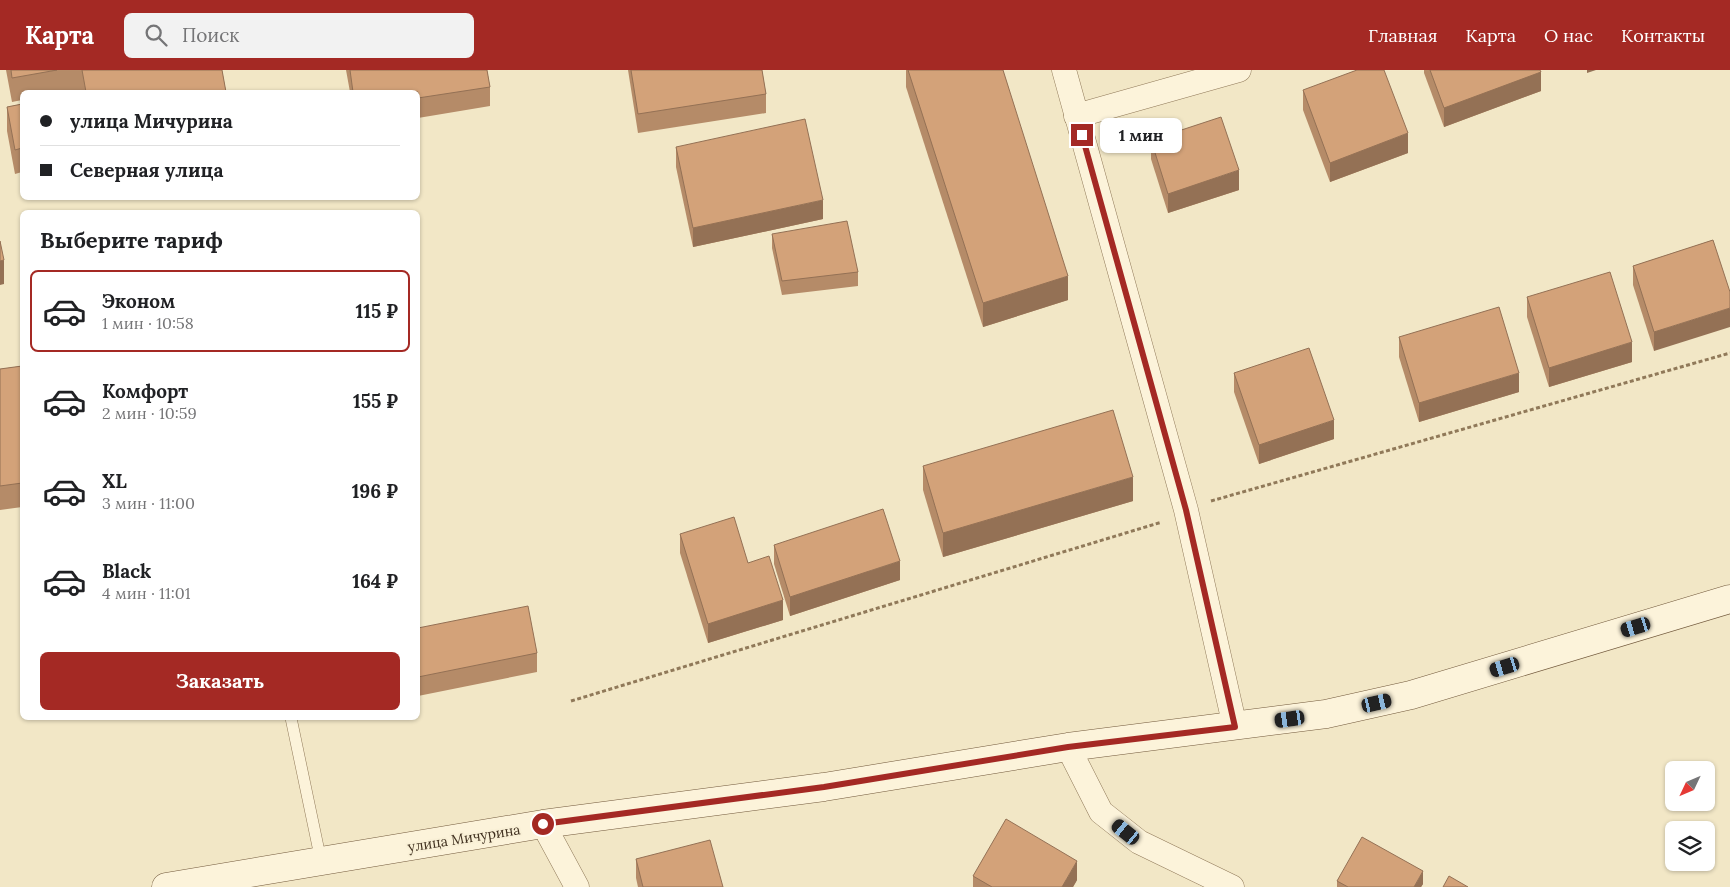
<!DOCTYPE html>
<html lang="ru">
<meta charset="utf-8">
<style>
:root{--surface:#fff;--page:#f2f2f2;--text:#202124;--muted:#757577;--line:#e0e0e0;--accent:#a42924}
body{margin:0;font-family:Lora,serif;background:var(--page);color:var(--text);height:100vh;display:flex;flex-direction:column;font-size:19px;white-space:nowrap}
*{box-sizing:border-box;margin:0}
p{font-size:16px;color:var(--muted)}
.icon{flex:none;width:28px;height:28px;fill:none;stroke:currentColor;stroke-width:2;stroke-linecap:round;stroke-linejoin:round}
.map{position:relative;flex:1;overflow:hidden}
.drawer{position:absolute;left:20px;top:140px;width:400px;height:510px;display:flex;flex-direction:column;background:var(--surface);border-radius:8px;box-shadow:0 1px 4px #0004}
.drawer>*{flex:none}
.hud{position:absolute;left:20px;top:20px;width:400px;height:110px;border-radius:8px;box-shadow:0 1px 4px #0004;display:grid;align-content:center;height:110px;padding:0 20px;background:var(--surface)}
.needle{width:32px;rotate:226deg}
.tools{position:absolute;left:1665px;top:691px;display:grid;gap:10px}
.tools a{display:grid;place-items:center;width:50px;height:50px;border-radius:8px;background:var(--surface);box-shadow:0 1px 4px #0004;font-size:25px}
.end{position:absolute;width:22px;height:22px;margin:-11px;border:6px solid #a42924;background:#fff;box-shadow:0 0 0 2px #fff}
.from{border-radius:50%}
.bubble{position:absolute;height:35px;border-radius:8px;background:var(--surface);box-shadow:0 1px 4px #0004;font-size:16px;font-weight:700;line-height:35px;text-align:center}
.car{position:absolute;width:15px;height:30px;margin:-15px -8px;border-radius:6px;box-shadow:0 0 4px 1px #0007;background:linear-gradient(#222 24%,#8ab4d8 0 40%,#222 0 76%,#8ab4d8 0 86%,#222 0)}
.hud b{display:flex;align-items:center;gap:18px;height:48px;font-size:19px}
.hud b+b{border-top:1px solid var(--line)}
.hud i{width:12px;height:12px;background:var(--text)}
ul{padding:0;list-style:none}
li{display:flex;align-items:center;gap:15px;height:82px;margin:0 10px 8px;padding:0 10px;border:2px solid transparent;border-radius:8px}
li div{flex:1}
li b{display:block;font-size:19px}
li em{font-style:normal;font-weight:700}
li.selected{border-color:var(--accent)}
li>.icon{width:45px;height:45px;stroke-width:1.5}
h2{padding:0 20px;font-size:22px;line-height:60px}
.primary-button{display:flex;gap:10px;margin-top:auto;padding:10px 20px}
.primary-button a{flex:1;height:58px;border-radius:8px;background:var(--accent);color:#fff;font-size:20px;font-weight:700;line-height:58px;text-align:center}
header{display:flex;align-items:center;gap:30px;box-sizing:border-box;height:70px;padding:0 25px;background:var(--accent);color:#fff}
header strong{font-size:24px}
nav{display:flex;gap:28px;margin-inline-start:auto;font-size:18px}
.search{width:350px;height:45px;background:var(--page);display:flex;align-items:center;gap:12px;box-sizing:border-box;padding:0 18px;border-radius:8px;color:var(--muted);font-size:19px}
.map>svg:first-child{display:block}
.lines{fill:none;stroke-linecap:round;stroke-linejoin:round}
.lane-casing{stroke:#907959;stroke-width:12}
.street-casing{stroke:#907959;stroke-width:25}
.secondary-casing{stroke:#72593c;stroke-width:29}
.path{stroke:#907959;stroke-width:3;stroke-dasharray:4 2.5;stroke-linecap:butt}
.lane{stroke:#fcf3da;stroke-width:11}
.street{stroke:#fcf3da;stroke-width:24}
.secondary{stroke:#fcf3da;stroke-width:28}
.wall{fill:#b58b68}
.shaded-wall{fill:#947155}
.building{fill:#d3a279;stroke:#947155}
.route{stroke:#a42924;stroke-width:6}
.labels{text-anchor:middle;dominant-baseline:central;stroke-width:4;stroke-linejoin:round;paint-order:stroke}
.street-label{font-size:14px;fill:#3f2f1e;stroke:#f9f0d6}
</style>
<header>
<strong>Карта</strong>
<div class="search"><svg class="icon" aria-label="search" viewBox="0 0 24 24"><circle cx="10" cy="10" r="6"/><path d="M15 15l6 6"/></svg>Поиск</div>
<nav><a>Главная</a><a>Карта</a><a>О нас</a><a>Контакты</a></nav>
</header>
<div class="map">
<svg width="1730" height="817" viewBox="0 0 1730 817">
<rect width="100%" height="100%" fill="#f2e7c6"/>
<g class="lines">
<g class="lane-casing">
<path id="lane" d="M291,648L321,791"/>
</g>
<g class="street-casing">
<g id="street">
<path d="M1064,0L1186,440L1235,657"/>
<path d="M1076,46L1239,0"/>
<path d="M1068,677L1101,742L1139,772L1232,817"/>
<path d="M543,754L577,817"/>
</g>
</g>
<g class="secondary-casing">
<path id="secondary" d="M166,817L543,754L824,717L1068,677L1326,644L1411,625L1730,529"/>
</g>
<g class="path">
<path d="M1211,431L1730,283"/>
<path d="M571,631L1162,452"/>
</g>
<use href="#lane" class="lane"/>
<use href="#street" class="street"/>
<use href="#secondary" class="secondary"/>
</g>
<g class="wall">
<path d="M6,0H222L226,22H82L81,20L66,22H22V30L12,32Z"/>
<path d="M346,0H487L490,17V36L418,48V22H350Z"/>
<path d="M628,0H762L766,24V43L638,63Z"/>
<path d="M906,0H1003L1068,230L983,257L906,17Z"/>
<path d="M1424,0H1540L1541,21L1444,57L1424,3Z"/>
<path d="M1303,20L1408,83L1330,112L1303,40Z"/>
<path d="M22,34V102L15,104L7,61V37Z"/>
<path d="M1151,70L1239,120L1168,143L1151,89Z"/>
<path d="M676,77L823,149L693,177L676,97Z"/>
<path d="M772,164L858,202V216L782,225L772,178Z"/>
<path d="M1713,170L1654,281L1633,215V196Z"/>
<path d="M1527,227L1632,292L1549,317L1527,247Z"/>
<path d="M1399,267L1519,322L1419,352L1399,287Z"/>
<path d="M22,296V437L0,440V299Z"/>
<path d="M1234,303L1334,369L1259,394L1234,322Z"/>
<path d="M923,396L1133,431L943,487L923,420Z"/>
<path d="M680,464L748,493L783,550L708,573L680,483Z"/>
<path d="M774,475L900,510L790,546L774,494Z"/>
<path d="M418,558L537,583V602L418,626Z"/>
<path d="M636,789L723,817H638L636,808Z"/>
<path d="M973,806L1077,810L1073,817H973Z"/>
<path d="M1337,811L1423,814L1421,817H1337Z"/>
</g>
<g class="shaded-wall">
<path d="M1587,0H1596L1587,3Z"/>
<path d="M1541,2V21L1444,57V38Z"/>
<path d="M1408,63V83L1330,112V93Z"/>
<path d="M1239,100V120L1168,143V124Z"/>
<path d="M823,130V149L693,177V158Z"/>
<path d="M4,190V214L0,215V191Z"/>
<path d="M1068,206V230L983,257V233Z"/>
<path d="M1730,238V257L1654,281V262Z"/>
<path d="M1632,272V292L1549,317V298Z"/>
<path d="M1519,303V322L1419,352V333Z"/>
<path d="M1334,350V369L1259,394V375Z"/>
<path d="M1133,407V431L943,487V463Z"/>
<path d="M900,491V510L790,546V527Z"/>
<path d="M783,530V550L708,573V554Z"/>
<path d="M1077,791V810L1073,817H1062Z"/>
<path d="M1423,801V814L1421,817H1414Z"/>
</g>
<g class="building">
<path d="M11,0H57L12,8Z"/>
<path d="M82,0H222L226,22H86Z"/>
<path d="M350,0H487L490,17L418,28V22H353Z"/>
<path d="M631,0H762L766,24L638,44Z"/>
<path d="M908,0H1003L1068,206L983,233Z"/>
<path d="M1357,0H1384L1408,63L1330,93L1303,20Z"/>
<path d="M1430,0H1540L1541,2L1444,38Z"/>
<path d="M22,34V78L15,80L7,37Z"/>
<path d="M1221,47L1239,100L1168,124L1151,70Z"/>
<path d="M805,49L823,130L693,158L676,77Z"/>
<path d="M847,151L858,202L782,211L772,164Z"/>
<path d="M1713,170L1730,222V238L1654,262L1633,196Z"/>
<path d="M0,171L4,190L0,191Z"/>
<path d="M1610,202L1632,272L1549,298L1527,227Z"/>
<path d="M1499,237L1519,303L1419,333L1399,267Z"/>
<path d="M1309,278L1334,350L1259,375L1234,303Z"/>
<path d="M22,296V413L0,416V299Z"/>
<path d="M1113,340L1133,407L943,463L923,396Z"/>
<path d="M883,439L900,491L790,527L774,475Z"/>
<path d="M734,447L748,493L769,486L783,530L708,554L680,464Z"/>
<path d="M528,536L537,583L418,607V558Z"/>
<path d="M1006,749L1077,791L1062,817H992L973,806Z"/>
<path d="M1362,767L1423,801L1414,817H1348L1337,811Z"/>
<path d="M710,770L723,817H643L636,789Z"/>
<path d="M1449,806L1468,817H1443Z"/>
</g>
<g class="lines">
<path class="route" d="M543,754L824,717L1068,677L1235,657L1186,440L1082,65"/>
</g>
<g class="labels">
<g class="street-label">
<text transform="translate(464 768) rotate(-9)">улица Мичурина</text>
</g>
</g>
</svg>
<div class="tools">
<a><svg class="needle" viewBox="-14 -14 28 28"><path d="M0-13l5 13h-10z" fill="#e53935"/><path d="M0 13l5-13h-10z" fill="#757577"/></svg></a>
<a><svg class="icon" aria-label="layers" viewBox="0 0 24 24"><path d="M12 4l9 5-9 5-9-5zM3 14l9 5 9-5"/></svg></a>
</div>
<i class="end from" style="left:543px;top:754px"></i>
<i class="end" style="left:1082px;top:65px"></i>
<div class="bubble" style="left:1100px;top:48px;width:82px">1 мин</div>
<i class="car" style="left:1636px;top:557px;rotate:253deg"></i>
<i class="car" style="left:1505px;top:597px;rotate:253deg"></i>
<i class="car" style="left:1377px;top:633px;rotate:77deg"></i>
<i class="car" style="left:1290px;top:649px;rotate:262deg"></i>
<i class="car" style="left:1126px;top:762px;rotate:309deg"></i>
<div class="hud">
<b><i class="from"></i>улица Мичурина</b>
<b><i></i>Северная улица</b>
</div>
<section class="drawer">
<h2>Выберите тариф</h2>
<ul>
<li class="selected"><svg class="icon" aria-label="car" viewBox="0 0 24 24"><path d="M5 17H2v-5l4-1 3-4h7l3 4 3 1v5h-3M9 17h6M6 11h13"/><circle cx="7" cy="17" r="2"/><circle cx="17" cy="17" r="2"/></svg><div><b>Эконом</b><p>1 мин · 10:58</p></div><em>115 ₽</em></li>
<li><svg class="icon" aria-label="car" viewBox="0 0 24 24"><path d="M5 17H2v-5l4-1 3-4h7l3 4 3 1v5h-3M9 17h6M6 11h13"/><circle cx="7" cy="17" r="2"/><circle cx="17" cy="17" r="2"/></svg><div><b>Комфорт</b><p>2 мин · 10:59</p></div><em>155 ₽</em></li>
<li><svg class="icon" aria-label="car" viewBox="0 0 24 24"><path d="M5 17H2v-5l4-1 3-4h7l3 4 3 1v5h-3M9 17h6M6 11h13"/><circle cx="7" cy="17" r="2"/><circle cx="17" cy="17" r="2"/></svg><div><b>XL</b><p>3 мин · 11:00</p></div><em>196 ₽</em></li>
<li><svg class="icon" aria-label="car" viewBox="0 0 24 24"><path d="M5 17H2v-5l4-1 3-4h7l3 4 3 1v5h-3M9 17h6M6 11h13"/><circle cx="7" cy="17" r="2"/><circle cx="17" cy="17" r="2"/></svg><div><b>Black</b><p>4 мин · 11:01</p></div><em>164 ₽</em></li>
</ul>
<div class="primary-button"><a>Заказать</a></div>
</section>
</div>
